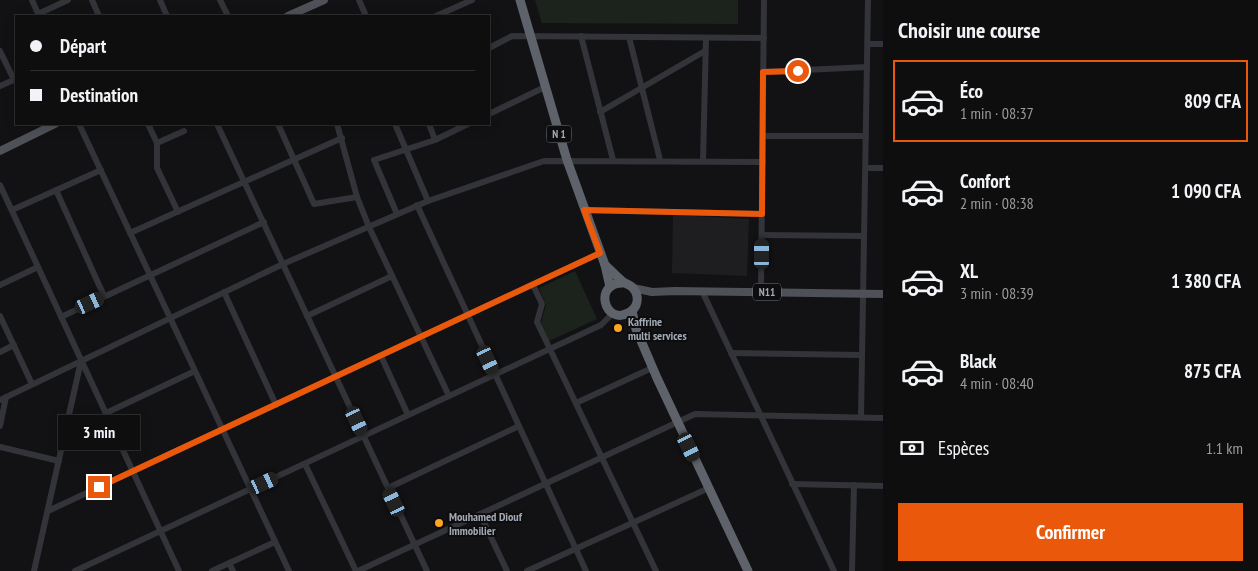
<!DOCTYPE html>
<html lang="fr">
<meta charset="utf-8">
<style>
:root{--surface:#0e0e0f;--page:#1c1c1d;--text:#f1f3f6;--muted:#9b9c9e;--line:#2e2e2f;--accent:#ea580c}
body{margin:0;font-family:"PT Sans Narrow",sans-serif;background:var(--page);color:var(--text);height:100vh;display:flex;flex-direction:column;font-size:19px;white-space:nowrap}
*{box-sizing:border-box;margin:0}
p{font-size:16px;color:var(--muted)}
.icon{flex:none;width:28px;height:28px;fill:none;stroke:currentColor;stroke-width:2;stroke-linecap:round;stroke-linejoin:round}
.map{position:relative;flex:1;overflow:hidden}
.drawer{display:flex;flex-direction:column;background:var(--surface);width:375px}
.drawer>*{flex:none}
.guide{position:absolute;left:15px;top:15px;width:475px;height:110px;border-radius:0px;box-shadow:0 2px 12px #0003,0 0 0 1px var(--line);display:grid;align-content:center;height:110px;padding:0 15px;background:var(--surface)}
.end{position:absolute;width:22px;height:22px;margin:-11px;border:6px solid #ea580c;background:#fff;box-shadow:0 0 0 2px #fff}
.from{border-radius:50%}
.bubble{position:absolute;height:35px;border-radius:0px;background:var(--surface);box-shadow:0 2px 12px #0003,0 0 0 1px var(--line);font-size:16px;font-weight:600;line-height:35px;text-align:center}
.car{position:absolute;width:15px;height:30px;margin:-15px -8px;border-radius:6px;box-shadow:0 0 4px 1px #0007;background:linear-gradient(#222 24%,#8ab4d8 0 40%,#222 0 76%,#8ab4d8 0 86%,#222 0)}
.guide b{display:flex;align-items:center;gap:18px;height:48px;font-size:19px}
.guide b+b{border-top:1px solid var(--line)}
.guide i{width:12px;height:12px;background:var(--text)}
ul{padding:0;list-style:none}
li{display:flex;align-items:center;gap:15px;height:82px;margin:0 10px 8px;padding:0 5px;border:2px solid transparent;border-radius:0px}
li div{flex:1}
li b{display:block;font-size:19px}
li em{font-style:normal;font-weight:600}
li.selected{border-color:var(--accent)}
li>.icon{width:45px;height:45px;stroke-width:1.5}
h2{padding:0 15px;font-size:22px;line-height:60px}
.pay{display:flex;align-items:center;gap:12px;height:55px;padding:0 15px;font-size:19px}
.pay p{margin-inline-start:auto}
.action{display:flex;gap:10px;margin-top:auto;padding:10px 15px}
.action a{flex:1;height:58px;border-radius:0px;background:var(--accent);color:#fff;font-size:20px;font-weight:600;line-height:58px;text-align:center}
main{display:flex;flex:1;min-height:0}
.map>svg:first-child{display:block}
.built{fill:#1e1e21}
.green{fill:#1c231c}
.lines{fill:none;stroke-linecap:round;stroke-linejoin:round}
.minor{stroke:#323439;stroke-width:6}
.major{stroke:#4e5158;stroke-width:8}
.highway{stroke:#5e626a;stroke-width:9}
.route{stroke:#ea580c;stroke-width:6}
.poi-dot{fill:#fea51f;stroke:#0d0d0e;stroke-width:2}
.labels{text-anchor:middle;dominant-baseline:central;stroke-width:4;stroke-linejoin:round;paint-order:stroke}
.shield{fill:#0d0d0e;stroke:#757a83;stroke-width:1}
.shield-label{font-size:11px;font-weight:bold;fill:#a2a9b5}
.poi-label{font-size:12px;font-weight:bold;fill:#a2a9b5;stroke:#0d0d0e;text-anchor:start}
</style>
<main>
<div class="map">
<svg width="883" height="571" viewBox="0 0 883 571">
<rect width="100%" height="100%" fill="#121214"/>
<path class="built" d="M673,215L749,219L747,276L672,273Z"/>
<g class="green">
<path d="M535,0H738V24L542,23Z"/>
<path d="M575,271L597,319L549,341L541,323L546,305L539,288Z"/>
</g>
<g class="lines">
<g class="minor">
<path d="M32,0L39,16"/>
<path d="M92,0L99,16"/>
<path d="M160,0L167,16"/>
<path d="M220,0L228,16"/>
<path d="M359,0L366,16"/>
<path d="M38,14L68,0"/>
<path d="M436,16L472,0"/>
<path d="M581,36L613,160"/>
<path d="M629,37L660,160"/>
<path d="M868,44H883"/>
<path d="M489,48L512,36L764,38"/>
<path d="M0,51L14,80"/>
<path d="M763,72L867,67"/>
<path d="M0,86L16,79"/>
<path d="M600,112L705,51"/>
<path d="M489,114L545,87"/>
<path d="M79,124L289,571"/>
<path d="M148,124L157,143V168L178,212"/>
<path d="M217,124L427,571"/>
<path d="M278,124L314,204L357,197"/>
<path d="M337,124L357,197L369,227L449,396"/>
<path d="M395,124L428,201"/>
<path d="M429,124L435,140"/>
<path d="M763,136H866"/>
<path d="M157,143L184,131"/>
<path d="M703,161L706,38"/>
<path d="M866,168H883"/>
<path d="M0,185L179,571"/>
<path d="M56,190L104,296"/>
<path d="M417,205L586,571"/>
<path d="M12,210L101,170"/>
<path d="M585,210L762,214"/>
<path d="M397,214L374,160L435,140L468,124"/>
<path d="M130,233L342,138"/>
<path d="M762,235L864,236"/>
<path d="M0,285L38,267"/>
<path d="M533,285L542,304L537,322L656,571"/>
<path d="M702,291L834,571"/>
<path d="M224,292L276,405"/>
<path d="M761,292L764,0"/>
<path d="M0,316L32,384"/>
<path d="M307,316L392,276"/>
<path d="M61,317L264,222"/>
<path d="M0,352L14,345"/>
<path d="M731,353L862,355"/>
<path d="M381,356L408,415"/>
<path d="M0,400L283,264L428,201L544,161L763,162"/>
<path d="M576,403L652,368"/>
<path d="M106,413L195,371"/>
<path d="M861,417L868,0"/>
<path d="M0,426L6,397"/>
<path d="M0,447L59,461"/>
<path d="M305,464L356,571"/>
<path d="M792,484L883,486"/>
<path d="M388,488L519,426"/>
<path d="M48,511L600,253"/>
<path d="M480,514L507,571"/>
<path d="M229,563L233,571"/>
<path d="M34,571L81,361"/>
<path d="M75,571L601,325L613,313"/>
<path d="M212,571L275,542"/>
<path d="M358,571L695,414L883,418"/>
<path d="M527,571L709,488"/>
<path d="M852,571L854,485"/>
</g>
<g class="major">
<path d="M288,16L324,0"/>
<path d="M0,151L55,124"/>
<path d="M633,288L652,292L675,291L883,294"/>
</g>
<g class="highway">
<path d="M520,0L567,160L605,265L610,287"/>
<path d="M605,265C611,270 616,276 622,281C625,284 629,284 632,287C640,295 639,308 628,313C605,326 592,282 624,283"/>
<path d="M632,311L636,329L657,378L748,571"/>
</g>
</g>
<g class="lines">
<path class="route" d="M99,487L600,253L584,210L762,214L763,72L798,71"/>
</g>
<g class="poi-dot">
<circle cx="618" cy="328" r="5"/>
<circle cx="439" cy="523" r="5"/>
</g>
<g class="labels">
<g class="shield">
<rect x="546.5" y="125.5" width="25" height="17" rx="4"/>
<rect x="753" y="283.5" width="28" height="17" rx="4"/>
</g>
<g class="shield-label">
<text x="559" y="134">N 1</text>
<text x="767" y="292">N11</text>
</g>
<g class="poi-label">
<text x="628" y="321">Kaffrine<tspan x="628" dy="14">multi services</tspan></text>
<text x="449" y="516">Mouhamed Diouf<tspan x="449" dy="14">Immobilier</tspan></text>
</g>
</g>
</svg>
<i class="end from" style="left:798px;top:71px"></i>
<i class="end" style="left:99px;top:487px"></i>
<div class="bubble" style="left:58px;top:415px;width:82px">3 min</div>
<i class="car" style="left:762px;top:254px;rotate:0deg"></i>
<i class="car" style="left:90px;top:303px;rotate:65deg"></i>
<i class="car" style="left:488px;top:360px;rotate:155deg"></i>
<i class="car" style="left:357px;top:421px;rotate:155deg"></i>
<i class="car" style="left:689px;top:447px;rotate:154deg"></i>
<i class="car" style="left:264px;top:483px;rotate:65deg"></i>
<i class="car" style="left:394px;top:502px;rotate:335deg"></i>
<div class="guide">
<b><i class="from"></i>Départ</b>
<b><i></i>Destination</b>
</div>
</div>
<section class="drawer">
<h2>Choisir une course</h2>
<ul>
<li class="selected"><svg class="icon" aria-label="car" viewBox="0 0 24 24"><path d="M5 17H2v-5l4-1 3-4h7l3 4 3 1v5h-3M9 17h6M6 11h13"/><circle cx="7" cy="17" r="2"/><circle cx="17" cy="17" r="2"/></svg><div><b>Éco</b><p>1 min · 08:37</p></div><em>809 CFA</em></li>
<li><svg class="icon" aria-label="car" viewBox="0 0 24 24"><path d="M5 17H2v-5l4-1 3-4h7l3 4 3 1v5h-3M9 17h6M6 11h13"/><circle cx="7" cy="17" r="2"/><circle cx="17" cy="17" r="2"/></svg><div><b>Confort</b><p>2 min · 08:38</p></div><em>1 090 CFA</em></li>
<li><svg class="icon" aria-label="car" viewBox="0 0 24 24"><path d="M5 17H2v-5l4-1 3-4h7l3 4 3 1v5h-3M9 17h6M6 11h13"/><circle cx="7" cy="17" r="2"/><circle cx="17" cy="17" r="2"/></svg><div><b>XL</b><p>3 min · 08:39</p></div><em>1 380 CFA</em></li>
<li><svg class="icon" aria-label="car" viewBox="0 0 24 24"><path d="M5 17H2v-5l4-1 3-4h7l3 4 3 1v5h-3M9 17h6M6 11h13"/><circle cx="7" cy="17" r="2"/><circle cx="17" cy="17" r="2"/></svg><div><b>Black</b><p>4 min · 08:40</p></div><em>875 CFA</em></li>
</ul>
<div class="pay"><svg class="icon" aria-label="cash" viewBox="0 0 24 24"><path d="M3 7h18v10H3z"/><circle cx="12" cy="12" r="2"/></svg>Espèces<p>1.1 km</p></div>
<div class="action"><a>Confirmer</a></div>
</section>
</main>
